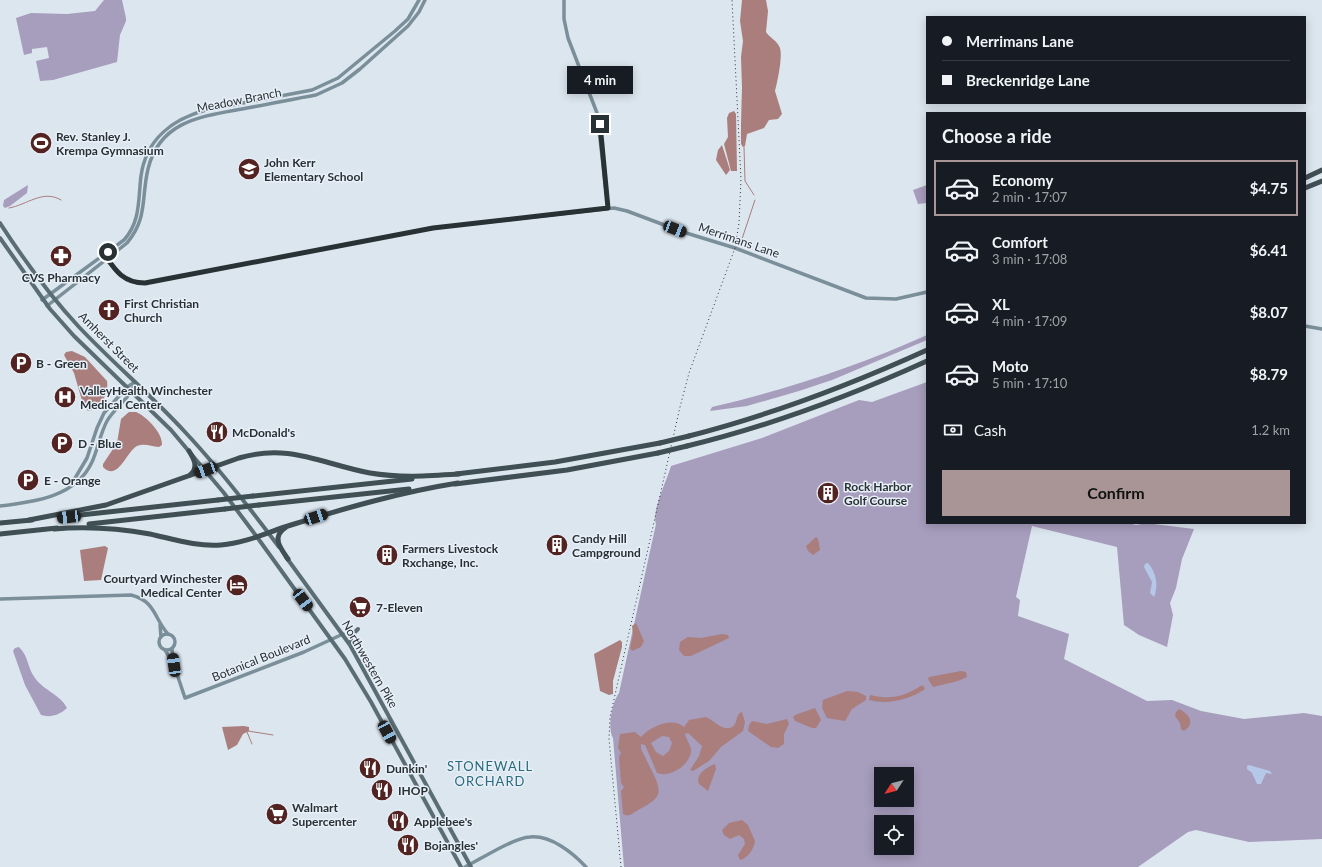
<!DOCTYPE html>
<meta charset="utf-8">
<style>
:root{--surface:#171b24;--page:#20242c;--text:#f1f3f6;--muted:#9ea1a6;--line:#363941;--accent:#a99596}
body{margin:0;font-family:Lato,sans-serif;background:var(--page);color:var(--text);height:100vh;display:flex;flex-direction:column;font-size:15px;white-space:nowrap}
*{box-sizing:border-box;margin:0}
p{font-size:13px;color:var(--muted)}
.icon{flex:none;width:22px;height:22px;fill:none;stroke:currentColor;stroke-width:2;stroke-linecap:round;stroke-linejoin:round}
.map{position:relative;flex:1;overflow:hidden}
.details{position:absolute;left:926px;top:112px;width:380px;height:412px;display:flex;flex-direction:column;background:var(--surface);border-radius:0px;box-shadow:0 2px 10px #0003}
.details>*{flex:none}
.banner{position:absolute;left:926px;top:16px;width:380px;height:88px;border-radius:0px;box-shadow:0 2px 10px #0003;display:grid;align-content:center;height:88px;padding:0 16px;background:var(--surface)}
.needle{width:26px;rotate:234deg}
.tools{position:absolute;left:874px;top:767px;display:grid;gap:8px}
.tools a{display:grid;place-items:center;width:40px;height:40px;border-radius:0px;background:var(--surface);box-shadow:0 2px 10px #0003;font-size:20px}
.end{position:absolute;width:18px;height:18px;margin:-9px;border:5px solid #283134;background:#fff;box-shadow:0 0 0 2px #fff}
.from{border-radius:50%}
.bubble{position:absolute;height:28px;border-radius:0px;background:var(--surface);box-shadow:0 2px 10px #0003;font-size:13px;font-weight:700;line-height:28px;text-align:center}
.car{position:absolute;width:12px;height:24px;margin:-12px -6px;border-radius:5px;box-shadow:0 0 3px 1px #0007;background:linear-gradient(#222 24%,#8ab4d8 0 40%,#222 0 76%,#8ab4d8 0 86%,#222 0)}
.banner b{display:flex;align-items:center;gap:14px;height:38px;font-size:15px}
.banner b+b{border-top:1px solid var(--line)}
.banner i{width:10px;height:10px;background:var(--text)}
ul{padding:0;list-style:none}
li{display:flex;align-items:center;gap:12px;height:56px;margin:0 8px 6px;padding:0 8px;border:2px solid transparent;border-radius:0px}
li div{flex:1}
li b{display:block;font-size:15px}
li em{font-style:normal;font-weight:700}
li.on{border-color:var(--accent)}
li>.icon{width:36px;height:36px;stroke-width:1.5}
h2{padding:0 16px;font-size:18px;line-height:48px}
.pay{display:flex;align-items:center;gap:10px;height:44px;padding:0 16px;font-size:15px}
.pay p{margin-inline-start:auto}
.cta{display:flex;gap:8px;margin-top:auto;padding:8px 16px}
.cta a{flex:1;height:46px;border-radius:0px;background:var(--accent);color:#111;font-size:16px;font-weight:700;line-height:46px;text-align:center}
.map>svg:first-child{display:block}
.green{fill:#a79dbd;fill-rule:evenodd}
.sand{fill:#b5c8e8}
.water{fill:#aa7e7d;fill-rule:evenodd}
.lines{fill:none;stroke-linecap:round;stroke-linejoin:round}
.stream{stroke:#aa7e7d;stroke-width:1}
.secondary{stroke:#7a8f9a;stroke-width:3.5}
.primary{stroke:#5a6d75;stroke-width:4}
.highway{stroke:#404f54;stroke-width:5}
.rail{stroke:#283134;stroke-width:1;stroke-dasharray:1 3;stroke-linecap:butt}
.highway-bridge{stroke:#404f54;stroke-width:5}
.route{stroke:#283134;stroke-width:5}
.labels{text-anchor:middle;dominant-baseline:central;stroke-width:3;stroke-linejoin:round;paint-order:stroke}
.street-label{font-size:12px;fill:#283134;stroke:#e8eff8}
.poi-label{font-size:12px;font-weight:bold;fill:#283134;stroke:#e8eff8;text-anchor:start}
.neighbourhood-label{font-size:13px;letter-spacing:1px;fill:#286b7c;stroke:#e8eff8}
</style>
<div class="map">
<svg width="1322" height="867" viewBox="0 0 1322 867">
<rect width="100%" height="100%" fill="#dce6ef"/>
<g class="green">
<path d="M104,0H122L126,18V21L120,35L117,62L53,80L40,81L36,61L49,58L47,47L32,49V53L24,55L16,18L31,13L67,14L95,11Z"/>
<path d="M28,185L27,193L10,206L5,208L3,206L4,200Z"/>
<path d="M927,185V203L918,204L913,190Z"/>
<path d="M927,335V340L832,380L799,391L747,406L710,411L712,407C786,390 858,366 927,335Z"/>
<path d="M927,382V523H1129L1136,525L1146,523L1194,529L1182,559L1176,588L1170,603L1173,615L1167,647L1139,635L1124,625L1117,547L1032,526L1016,597L1020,600L1018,616L1069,634L1064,659L1147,701L1172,700L1201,711L1244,719L1304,713L1322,716V839L1249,842L1196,830L1188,832L1138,867H624L613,738C607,728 612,702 619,693L656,524C651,512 668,478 671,466L762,438L859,400L872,402ZM881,774H907V800H881ZM881,822H907V848H881Z"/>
<path d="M19,647C29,657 27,667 35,678C43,690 61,695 67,708C60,715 50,718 41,715L25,685L13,651L15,648Z"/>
</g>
<g class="sand">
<path d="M1148,563C1156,572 1159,586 1154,597L1150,593L1152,582L1144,567L1145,564Z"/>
<path d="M1249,765L1270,771L1272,774L1266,773L1261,784H1257L1252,773L1247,769V766Z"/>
</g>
<g class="water">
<path d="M742,0H766L768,11L766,32C769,37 776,40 779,46C784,52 777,84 775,91L782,114L778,119L769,120L764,128L747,134L745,146L743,147L741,144V124L742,87L741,57L743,41L740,21Z"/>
<path d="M734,111L736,114L737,171H731L724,144L728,137L727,118L729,113Z"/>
<path d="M722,145L730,170L726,175L716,160L718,150Z"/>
<path d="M72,351L85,357L107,381C109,392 101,410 88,411L83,404L74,373L64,355L66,352Z"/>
<path d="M129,412H136C146,416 163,433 162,445L159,447C151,446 144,443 137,446C126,452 118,482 103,467V464L117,443L121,419Z"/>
<path d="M816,537L818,539L820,550L813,555L808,551L806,546Z"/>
<path d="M105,546L108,548L101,580L84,581L80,550Z"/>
<path d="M636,623L644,641L641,647L632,651L630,648L633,634L632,626Z"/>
<path d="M722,634L728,635L729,638L691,656H684L679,650L680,642L688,637L701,638Z"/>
<path d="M620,640L622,642V647L613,681V694L609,695L600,691L594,654Z"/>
<path d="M961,671L966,672L967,677L958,681L933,687L928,679L929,677Z"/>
<path d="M922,685L925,688L924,690C907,700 888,705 869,700L870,695C891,700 904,697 922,685Z"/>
<path d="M847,691L858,692L866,696V700L852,709L845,721L827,718L822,708L823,700Z"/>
<path d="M815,708L821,720L816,728H812L795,721L793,717L795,715Z"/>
<path d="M1179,709C1189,714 1196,723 1184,731L1181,729L1180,723L1175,716L1176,712Z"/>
<path d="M742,712L745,722L743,731L721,747L709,761L693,771L690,770L699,756L702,746L688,733L685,734C686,740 692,746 691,752C689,766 669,778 657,773L645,745L641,744V749C645,756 648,764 652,771C663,793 661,798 640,809C634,812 629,818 623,814L621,791L624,787L621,783L619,757L621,753L618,748L620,734L635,732L641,737C649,727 673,716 684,727L689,720L706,717C714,720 722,732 732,727C738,724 735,714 742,712ZM662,736L669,737L672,743L669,751L663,756L656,752L651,743Z"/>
<path d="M787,719L789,724L784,734V744L778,748L771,747L748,731L749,725L752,721L767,724Z"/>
<path d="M244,726L249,727V731L243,734L237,745L228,750L222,727Z"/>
<path d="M715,764L716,769L708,791L699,784C695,774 707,767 715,764Z"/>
<path d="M742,820L748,825L755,841C754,849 748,858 740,860L738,855L745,844L744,839L739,835L730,839L724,835L722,830L729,823Z"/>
</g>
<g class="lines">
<g class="stream">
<path d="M744,147L745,181L754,195"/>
<path d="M9,208C27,205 43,189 61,200"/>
<path d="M740,245L755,200"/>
<path d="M248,731L273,735"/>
<path d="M247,732L252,744"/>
</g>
<g class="secondary">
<path d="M564,0V19L568,38L597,113L608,208"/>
<path d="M104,254C115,270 124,284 145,283L433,228L614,208L627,211L683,232L735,248L866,298L896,299L927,292"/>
<path d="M42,300L124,240C141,221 138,199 141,176C146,139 173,119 206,110L312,90L338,78L395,31L408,19L419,0"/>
<path d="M47,306L127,243C148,218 141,198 148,169C160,119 205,116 247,108C270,104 293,99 316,95L342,83L360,69L408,26L419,12L425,0"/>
<path d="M1305,326L1322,329"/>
<path d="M71,485L87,458L97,428L104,413L127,387L135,382"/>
<path d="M0,506C34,502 76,497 92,462C98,449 100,434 107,421C115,407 131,398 135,382"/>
<path d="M0,599L131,595C156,601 154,619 168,634"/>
<path d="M160,625L161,637"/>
<circle cx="167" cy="642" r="8"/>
<path d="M172,649L173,662"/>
<path d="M165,650L174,665L185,698L304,652L343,634"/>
<path d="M465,867C481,859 513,838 530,837C551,835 573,853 586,867"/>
</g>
<g class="primary">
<path d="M0,223C24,260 49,295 79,327C113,363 151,395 185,432C219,468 249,507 279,547"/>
<path d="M0,238L50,309L74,336L171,430L224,493L257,537L345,659L371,702L461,867"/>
<path d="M286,557L350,645L471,867"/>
<path d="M351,645V636L358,629"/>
</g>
<g class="highway">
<path d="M1305,178L1322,170"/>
<path d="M1305,188L1322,181"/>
<path d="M689,436C771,415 850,385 927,350"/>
<path d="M687,446C770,426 850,396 927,361"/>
<path d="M189,451C194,459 199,468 190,475"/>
<path d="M456,474L555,462L660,443"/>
<path d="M455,484L567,470L658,453"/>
<path d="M253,496L412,479"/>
<path d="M259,505L409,489"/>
<path d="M62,517L218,500"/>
<path d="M29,520L106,505L239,458C289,443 322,464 370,473C400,478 429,476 459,474"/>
<path d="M0,523L32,520"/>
<path d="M89,524L225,509"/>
<path d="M285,528C271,537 281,549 288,559"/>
<path d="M54,529C87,526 117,528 150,534C173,539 197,547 221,545C246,543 268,532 291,525C346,508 401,492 458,483"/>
<path d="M0,534L57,528"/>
</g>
<path class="rail" d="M621,867L609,739L610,717L680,407L689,373L735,248L739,223L741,179L732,0"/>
<g class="highway-bridge">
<path d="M660,443L689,436"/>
<path d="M658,453L687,446"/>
<path d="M218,500L253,496"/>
<path d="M225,509L259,505"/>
</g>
</g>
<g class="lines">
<path class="route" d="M108,252L104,254C115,270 123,283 145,283L433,228L608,208L600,124"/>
</g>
<defs>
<g id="stadium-disc" transform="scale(1.15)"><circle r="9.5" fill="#522321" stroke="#e8eff8"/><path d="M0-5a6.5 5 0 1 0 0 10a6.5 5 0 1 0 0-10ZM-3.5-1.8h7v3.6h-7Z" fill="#fff"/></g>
<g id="school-disc" transform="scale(1.15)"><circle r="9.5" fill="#522321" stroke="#e8eff8"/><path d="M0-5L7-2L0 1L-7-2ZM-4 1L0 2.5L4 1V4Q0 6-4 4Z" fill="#fff"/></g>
<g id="pharmacy-disc" transform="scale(1.15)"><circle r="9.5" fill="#522321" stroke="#e8eff8"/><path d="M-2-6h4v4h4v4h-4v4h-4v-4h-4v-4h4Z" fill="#fff"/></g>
<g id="church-disc" transform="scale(1.15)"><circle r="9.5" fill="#522321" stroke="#e8eff8"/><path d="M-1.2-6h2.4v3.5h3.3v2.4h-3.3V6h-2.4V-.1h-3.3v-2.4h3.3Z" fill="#fff"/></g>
<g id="parking-disc" transform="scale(1.15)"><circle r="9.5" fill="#522321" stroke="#e8eff8"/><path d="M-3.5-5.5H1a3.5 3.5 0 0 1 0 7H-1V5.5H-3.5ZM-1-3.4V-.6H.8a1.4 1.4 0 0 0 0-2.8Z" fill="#fff"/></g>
<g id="hospital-disc" transform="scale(1.15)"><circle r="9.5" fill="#522321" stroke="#e8eff8"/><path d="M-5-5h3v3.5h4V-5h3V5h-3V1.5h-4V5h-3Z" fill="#fff"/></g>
<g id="restaurant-disc" transform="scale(1.15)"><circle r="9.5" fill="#522321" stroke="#e8eff8"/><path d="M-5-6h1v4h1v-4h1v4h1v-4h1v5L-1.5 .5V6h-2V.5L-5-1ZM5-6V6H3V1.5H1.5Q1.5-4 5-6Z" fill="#fff"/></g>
<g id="building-disc" transform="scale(1.15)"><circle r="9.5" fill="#522321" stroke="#e8eff8"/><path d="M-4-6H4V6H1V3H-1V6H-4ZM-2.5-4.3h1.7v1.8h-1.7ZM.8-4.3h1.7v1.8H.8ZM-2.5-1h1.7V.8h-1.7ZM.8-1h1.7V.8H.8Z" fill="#fff"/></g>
<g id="hotel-disc" transform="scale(1.15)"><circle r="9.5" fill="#522321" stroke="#e8eff8"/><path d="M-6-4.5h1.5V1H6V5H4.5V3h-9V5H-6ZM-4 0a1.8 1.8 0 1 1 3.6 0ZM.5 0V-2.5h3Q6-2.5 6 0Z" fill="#fff"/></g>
<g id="supermarket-disc" transform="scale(1.15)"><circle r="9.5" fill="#522321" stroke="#e8eff8"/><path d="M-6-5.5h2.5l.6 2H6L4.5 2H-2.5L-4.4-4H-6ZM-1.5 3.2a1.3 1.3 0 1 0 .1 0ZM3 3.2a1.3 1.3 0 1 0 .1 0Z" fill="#fff"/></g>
</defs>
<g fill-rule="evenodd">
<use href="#stadium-disc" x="41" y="143"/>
<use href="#school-disc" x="249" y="169"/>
<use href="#pharmacy-disc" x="61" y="256"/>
<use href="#church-disc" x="109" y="310"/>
<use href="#parking-disc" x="21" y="363"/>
<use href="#hospital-disc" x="65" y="397"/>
<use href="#restaurant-disc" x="217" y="432"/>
<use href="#parking-disc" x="62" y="443"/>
<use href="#parking-disc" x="28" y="480"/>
<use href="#building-disc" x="828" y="493"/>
<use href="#building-disc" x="557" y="545"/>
<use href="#building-disc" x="387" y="555"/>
<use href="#hotel-disc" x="237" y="585"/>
<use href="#supermarket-disc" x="360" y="607"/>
<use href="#restaurant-disc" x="370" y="768"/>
<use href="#restaurant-disc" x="382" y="790"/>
<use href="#supermarket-disc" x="277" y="814"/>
<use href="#restaurant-disc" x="398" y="821"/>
<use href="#restaurant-disc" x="408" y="845"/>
</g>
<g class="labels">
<g class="street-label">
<text transform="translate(239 100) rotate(-11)">Meadow Branch</text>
<text transform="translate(739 240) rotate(19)">Merrimans Lane</text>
<text transform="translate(109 342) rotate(45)">Amherst Street</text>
<text transform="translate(261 658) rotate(-22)">Botanical Boulevard</text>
<text transform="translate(370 664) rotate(60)">Northwestern Pike</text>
</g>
<g class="poi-label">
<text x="56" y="136">Rev. Stanley J.<tspan x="56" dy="14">Krempa Gymnasium</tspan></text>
<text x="264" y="162">John Kerr<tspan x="264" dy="14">Elementary School</tspan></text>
<text x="61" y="277" text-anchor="middle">CVS Pharmacy</text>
<text x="124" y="303">First Christian<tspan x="124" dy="14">Church</tspan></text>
<text x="36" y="363">B - Green</text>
<text x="80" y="390">ValleyHealth Winchester<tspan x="80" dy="14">Medical Center</tspan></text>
<text x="232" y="432">McDonald's</text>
<text x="78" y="443">D - Blue</text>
<text x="44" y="480">E - Orange</text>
<text x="844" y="486">Rock Harbor<tspan x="844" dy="14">Golf Course</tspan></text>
<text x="572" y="538">Candy Hill<tspan x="572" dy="14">Campground</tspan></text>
<text x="402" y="548">Farmers Livestock<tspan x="402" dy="14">Rxchange, Inc.</tspan></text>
<text x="222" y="578" text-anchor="end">Courtyard Winchester<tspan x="222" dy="14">Medical Center</tspan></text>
<text x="376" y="607">7-Eleven</text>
<text x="386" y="768">Dunkin'</text>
<text x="398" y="790">IHOP</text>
<text x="292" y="807">Walmart<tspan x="292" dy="14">Supercenter</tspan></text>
<text x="414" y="821">Applebee's</text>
<text x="424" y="845">Bojangles'</text>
</g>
<g class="neighbourhood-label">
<text x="490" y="766">STONEWALL<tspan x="490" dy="15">ORCHARD</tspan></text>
</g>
</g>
</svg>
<div class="tools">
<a><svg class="needle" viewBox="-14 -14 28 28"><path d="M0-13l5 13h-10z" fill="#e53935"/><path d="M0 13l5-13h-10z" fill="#9ea1a6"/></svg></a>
<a><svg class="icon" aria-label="locate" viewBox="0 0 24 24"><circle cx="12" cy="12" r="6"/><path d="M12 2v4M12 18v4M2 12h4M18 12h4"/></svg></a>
</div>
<i class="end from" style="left:108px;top:252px"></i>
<i class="end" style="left:600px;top:124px"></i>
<div class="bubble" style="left:567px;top:66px;width:66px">4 min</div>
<i class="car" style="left:675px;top:229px;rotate:111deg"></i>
<i class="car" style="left:206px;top:470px;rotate:250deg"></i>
<i class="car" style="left:69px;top:517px;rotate:264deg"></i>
<i class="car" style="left:316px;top:517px;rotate:72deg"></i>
<i class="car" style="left:303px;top:600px;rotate:143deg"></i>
<i class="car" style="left:174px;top:665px;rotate:352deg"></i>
<i class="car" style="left:387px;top:732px;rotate:152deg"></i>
<div class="banner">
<b><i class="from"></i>Merrimans Lane</b>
<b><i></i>Breckenridge Lane</b>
</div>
<section class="details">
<h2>Choose a ride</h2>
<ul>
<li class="on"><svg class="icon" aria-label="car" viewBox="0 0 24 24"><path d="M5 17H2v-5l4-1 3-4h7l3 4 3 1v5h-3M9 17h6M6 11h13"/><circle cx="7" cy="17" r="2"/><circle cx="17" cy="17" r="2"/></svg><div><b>Economy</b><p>2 min · 17:07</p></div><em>$4.75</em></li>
<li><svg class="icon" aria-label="car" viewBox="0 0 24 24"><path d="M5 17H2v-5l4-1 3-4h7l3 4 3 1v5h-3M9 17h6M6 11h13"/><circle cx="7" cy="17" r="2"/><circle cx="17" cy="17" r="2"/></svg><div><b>Comfort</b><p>3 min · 17:08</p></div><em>$6.41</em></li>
<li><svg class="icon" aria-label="car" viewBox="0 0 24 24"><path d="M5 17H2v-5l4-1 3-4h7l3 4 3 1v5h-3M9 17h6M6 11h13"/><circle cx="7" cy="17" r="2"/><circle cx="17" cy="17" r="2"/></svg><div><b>XL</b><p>4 min · 17:09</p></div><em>$8.07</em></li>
<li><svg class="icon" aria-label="car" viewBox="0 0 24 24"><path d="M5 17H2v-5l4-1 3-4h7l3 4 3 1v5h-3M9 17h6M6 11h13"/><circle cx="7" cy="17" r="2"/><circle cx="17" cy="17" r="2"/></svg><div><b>Moto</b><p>5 min · 17:10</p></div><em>$8.79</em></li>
</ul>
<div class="pay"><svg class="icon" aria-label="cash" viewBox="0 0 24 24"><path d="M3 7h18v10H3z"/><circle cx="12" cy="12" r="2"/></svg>Cash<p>1.2 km</p></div>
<div class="cta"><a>Confirm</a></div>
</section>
</div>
